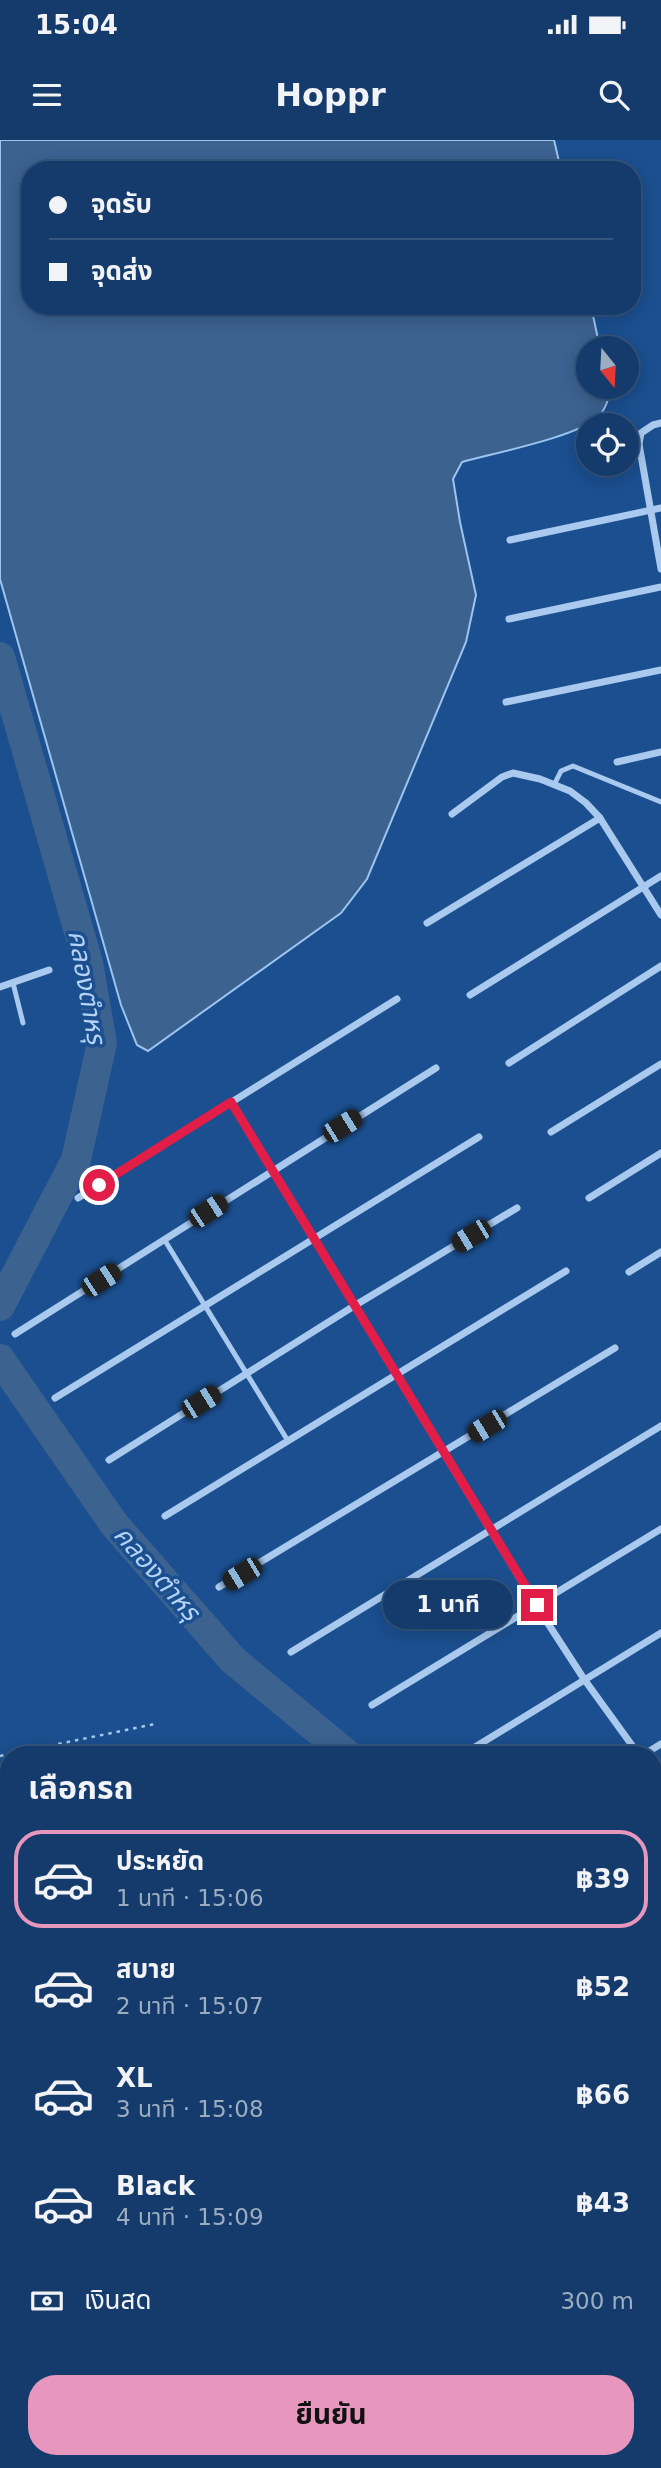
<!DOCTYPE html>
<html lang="th">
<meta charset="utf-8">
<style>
:root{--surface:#143b6b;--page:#214673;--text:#f1f3f6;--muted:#9dadc1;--line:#33557e;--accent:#e797bd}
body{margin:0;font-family:"DejaVu Sans","Noto Sans Thai",sans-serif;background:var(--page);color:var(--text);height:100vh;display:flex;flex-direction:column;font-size:26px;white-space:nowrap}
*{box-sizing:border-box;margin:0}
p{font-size:23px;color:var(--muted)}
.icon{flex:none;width:38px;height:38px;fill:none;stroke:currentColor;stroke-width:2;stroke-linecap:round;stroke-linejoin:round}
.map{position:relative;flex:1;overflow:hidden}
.drawer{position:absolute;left:0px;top:1606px;width:662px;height:723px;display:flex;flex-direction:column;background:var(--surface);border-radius:28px 28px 0 0;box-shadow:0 4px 18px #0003,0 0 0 2px var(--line)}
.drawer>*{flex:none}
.guide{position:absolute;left:21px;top:21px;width:620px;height:154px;border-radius:28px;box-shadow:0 4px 18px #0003,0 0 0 2px var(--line);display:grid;align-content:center;height:154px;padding:0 28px;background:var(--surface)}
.needle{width:46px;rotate:162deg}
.buttons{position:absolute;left:576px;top:196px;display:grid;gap:14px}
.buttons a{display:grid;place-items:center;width:63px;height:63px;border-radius:50%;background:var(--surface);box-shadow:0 4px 18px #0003,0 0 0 2px var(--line);font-size:35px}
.end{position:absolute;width:32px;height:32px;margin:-16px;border:9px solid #e11d48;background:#fff;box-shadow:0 0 0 4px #fff}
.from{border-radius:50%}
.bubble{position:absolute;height:49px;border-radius:24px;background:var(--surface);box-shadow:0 4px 18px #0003,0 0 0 2px var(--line);font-size:23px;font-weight:700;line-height:49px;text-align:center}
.car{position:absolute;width:21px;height:42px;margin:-21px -10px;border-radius:9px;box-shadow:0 0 5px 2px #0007;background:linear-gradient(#222 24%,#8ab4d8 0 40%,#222 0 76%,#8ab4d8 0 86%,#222 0)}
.guide b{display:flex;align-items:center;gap:24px;height:66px;font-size:26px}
.guide b+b{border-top:2px solid var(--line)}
.guide i{width:18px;height:18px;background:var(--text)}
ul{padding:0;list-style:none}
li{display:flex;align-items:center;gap:21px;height:98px;margin:0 14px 10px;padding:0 14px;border:4px solid transparent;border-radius:28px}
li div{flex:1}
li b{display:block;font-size:26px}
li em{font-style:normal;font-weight:700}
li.on{border-color:var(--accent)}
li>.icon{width:63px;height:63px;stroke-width:1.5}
h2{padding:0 28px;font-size:32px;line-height:84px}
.pay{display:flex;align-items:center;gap:18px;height:77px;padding:0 28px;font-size:26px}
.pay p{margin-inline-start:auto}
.cta{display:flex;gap:14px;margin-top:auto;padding:14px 28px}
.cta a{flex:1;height:80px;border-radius:28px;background:var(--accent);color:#111;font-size:28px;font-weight:700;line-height:80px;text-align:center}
.status{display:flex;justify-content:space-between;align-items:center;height:49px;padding:0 35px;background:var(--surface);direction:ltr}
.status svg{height:19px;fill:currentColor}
header{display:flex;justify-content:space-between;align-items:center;height:91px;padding:0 28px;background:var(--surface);font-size:32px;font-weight:700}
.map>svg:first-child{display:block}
.water{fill:#3c6290;stroke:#9cc4f0;stroke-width:2}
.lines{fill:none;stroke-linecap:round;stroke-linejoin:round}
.river{stroke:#3c6290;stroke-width:30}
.path{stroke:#a9c9ee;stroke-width:2.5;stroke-dasharray:3.5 5;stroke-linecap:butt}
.lane{stroke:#a9c9ee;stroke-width:5}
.street{stroke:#a9c9ee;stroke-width:7}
.route{stroke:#e11d48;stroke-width:9}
.labels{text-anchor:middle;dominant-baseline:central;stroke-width:7;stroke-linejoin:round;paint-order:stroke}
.water-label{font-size:26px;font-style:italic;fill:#b5d3f5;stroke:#1b4f8f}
</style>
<div class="status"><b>15:04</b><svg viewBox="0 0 49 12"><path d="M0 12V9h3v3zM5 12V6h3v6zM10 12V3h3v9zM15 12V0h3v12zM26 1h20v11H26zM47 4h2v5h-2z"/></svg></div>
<header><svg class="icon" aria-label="menu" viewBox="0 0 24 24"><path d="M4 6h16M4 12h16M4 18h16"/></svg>Hoppr<svg class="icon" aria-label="search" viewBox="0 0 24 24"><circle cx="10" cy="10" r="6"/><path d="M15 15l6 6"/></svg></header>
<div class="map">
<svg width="661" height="2328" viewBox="0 0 661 2328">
<rect width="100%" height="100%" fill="#1b4f8f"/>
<path class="water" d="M0,0H554L561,30H30V166H591L600,208H588V247H609C611,256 605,270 598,277C577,297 494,313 462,322L453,339L460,382L476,455L466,502L367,739L341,773L148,911L137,905L121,865L0,439Z"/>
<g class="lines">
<g class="river">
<path d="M0,517L88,823L102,903L76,1020L0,1166"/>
<path d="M0,1219L114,1384L233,1520L348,1615"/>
<path d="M653,1831L661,1839"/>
</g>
<path class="path" d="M0,1616L155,1584"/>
<g class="lane">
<path d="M554,645L561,631L573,626L661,662"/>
<path d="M13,843L23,883"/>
<path d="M164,1099L288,1301"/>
<path d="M0,2177L9,2176"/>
<path d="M653,2315L661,2313"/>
<path d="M565,2328L615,2320"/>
</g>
<g class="street">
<path d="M661,283L653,285L641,293L639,304L661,429"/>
<path d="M510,400L661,368"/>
<path d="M509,479L661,447"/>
<path d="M506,562L661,530"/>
<path d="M617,622L661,612"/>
<path d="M452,674L502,637L513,633L540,639L570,651L586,663L600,678L661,775"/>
<path d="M427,783L600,678"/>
<path d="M0,847L49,830"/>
<path d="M470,855L661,736"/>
<path d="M509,923L661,826"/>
<path d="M231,962L536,1465L584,1539L639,1615"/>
<path d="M551,992L661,924"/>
<path d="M78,1058L397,859"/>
<path d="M589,1058L661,1013"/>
<path d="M629,1132L661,1112"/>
<path d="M15,1194L436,928"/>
<path d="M55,1258L479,997"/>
<path d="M109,1320L354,1166L517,1068"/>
<path d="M165,1376L566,1131"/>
<path d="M219,1447L615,1208"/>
<path d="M291,1512L661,1286"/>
<path d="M372,1565L661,1389"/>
<path d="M462,1615L661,1493"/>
<path d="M643,1615L661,1604"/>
<path d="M659,1771L661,1770"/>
<path d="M653,1902L661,1901"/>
<path d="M653,1913L661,1912"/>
<path d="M0,1959L9,1958"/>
<path d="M0,1983L9,1982"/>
<path d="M653,2126L661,2125"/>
<path d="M0,2194L9,2193"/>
</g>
</g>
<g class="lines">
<path class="route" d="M99,1045L231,962L537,1465"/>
</g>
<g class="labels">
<g class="water-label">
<text transform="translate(87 847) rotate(80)">คลองตำหรุ</text>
<text transform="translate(157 1433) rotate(49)">คลองตำหรุ</text>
</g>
</g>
</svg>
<div class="buttons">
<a><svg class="needle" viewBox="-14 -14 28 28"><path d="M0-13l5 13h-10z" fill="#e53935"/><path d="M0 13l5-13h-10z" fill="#9dadc1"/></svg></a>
<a><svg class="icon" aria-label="locate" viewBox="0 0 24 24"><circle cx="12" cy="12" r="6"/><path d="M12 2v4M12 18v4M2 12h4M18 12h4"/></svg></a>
</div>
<i class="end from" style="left:99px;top:1045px"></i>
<i class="end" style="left:537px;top:1465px"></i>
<div class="bubble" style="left:383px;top:1440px;width:130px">1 นาที</div>
<i class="car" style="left:342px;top:986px;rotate:58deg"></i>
<i class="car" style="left:208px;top:1071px;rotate:57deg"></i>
<i class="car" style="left:471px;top:1096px;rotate:239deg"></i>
<i class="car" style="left:101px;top:1140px;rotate:57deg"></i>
<i class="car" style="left:201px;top:1262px;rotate:58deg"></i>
<i class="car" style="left:487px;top:1286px;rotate:239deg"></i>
<i class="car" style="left:242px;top:1434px;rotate:239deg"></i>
<div class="guide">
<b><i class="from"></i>จุดรับ</b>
<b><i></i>จุดส่ง</b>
</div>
<section class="drawer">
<h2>เลือกรถ</h2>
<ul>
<li class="on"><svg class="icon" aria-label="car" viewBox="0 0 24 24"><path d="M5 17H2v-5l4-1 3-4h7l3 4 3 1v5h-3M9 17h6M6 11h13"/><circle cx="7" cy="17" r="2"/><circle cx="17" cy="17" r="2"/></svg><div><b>ประหยัด</b><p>1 นาที · 15:06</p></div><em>฿39</em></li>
<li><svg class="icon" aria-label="car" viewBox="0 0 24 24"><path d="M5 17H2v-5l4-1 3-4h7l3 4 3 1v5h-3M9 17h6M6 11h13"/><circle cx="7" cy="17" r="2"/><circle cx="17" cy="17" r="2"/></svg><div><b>สบาย</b><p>2 นาที · 15:07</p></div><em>฿52</em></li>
<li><svg class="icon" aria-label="car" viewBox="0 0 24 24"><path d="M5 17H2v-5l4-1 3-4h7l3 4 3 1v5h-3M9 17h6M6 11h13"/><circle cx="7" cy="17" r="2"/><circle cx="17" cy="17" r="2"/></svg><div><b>XL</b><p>3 นาที · 15:08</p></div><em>฿66</em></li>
<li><svg class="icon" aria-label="car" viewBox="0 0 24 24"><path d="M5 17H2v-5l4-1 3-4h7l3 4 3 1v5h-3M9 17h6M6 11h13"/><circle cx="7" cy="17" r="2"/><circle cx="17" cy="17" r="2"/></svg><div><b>Black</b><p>4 นาที · 15:09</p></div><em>฿43</em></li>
</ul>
<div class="pay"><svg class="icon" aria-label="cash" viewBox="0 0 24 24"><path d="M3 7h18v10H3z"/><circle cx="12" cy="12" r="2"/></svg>เงินสด<p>300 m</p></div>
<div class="cta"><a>ยืนยัน</a></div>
</section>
</div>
